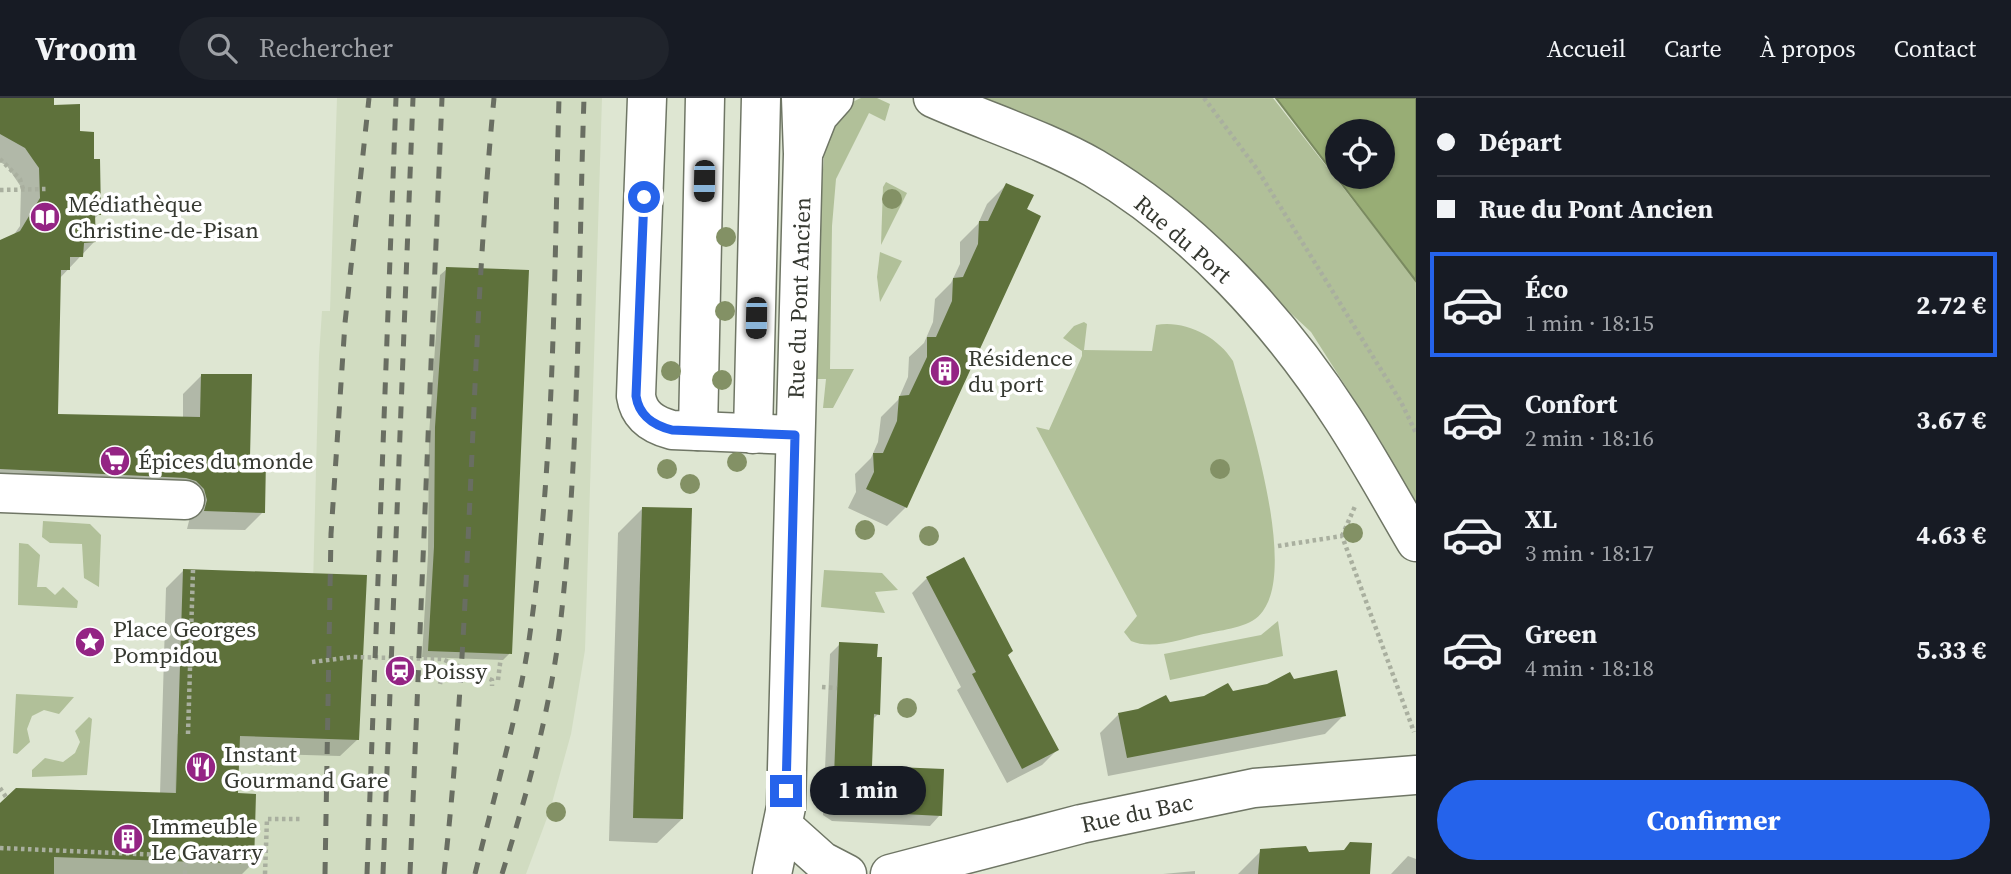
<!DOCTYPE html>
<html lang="fr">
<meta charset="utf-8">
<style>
:root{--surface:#171b24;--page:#20242c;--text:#f1f3f6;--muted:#9ea1a6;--line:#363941;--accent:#2563eb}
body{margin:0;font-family:"Source Serif 4",serif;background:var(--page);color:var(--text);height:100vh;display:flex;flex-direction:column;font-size:26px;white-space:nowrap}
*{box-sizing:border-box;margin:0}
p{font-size:23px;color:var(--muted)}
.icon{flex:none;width:38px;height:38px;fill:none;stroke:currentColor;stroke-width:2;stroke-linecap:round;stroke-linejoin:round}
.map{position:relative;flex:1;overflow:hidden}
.sheet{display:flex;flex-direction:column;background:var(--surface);width:595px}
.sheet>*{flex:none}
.top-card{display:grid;align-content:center;height:154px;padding:0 21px;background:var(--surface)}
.tools{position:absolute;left:1325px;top:21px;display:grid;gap:14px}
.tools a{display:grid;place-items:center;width:70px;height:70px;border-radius:50%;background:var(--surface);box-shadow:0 2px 5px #0004;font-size:35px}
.end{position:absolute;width:32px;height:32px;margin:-16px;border:9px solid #2563eb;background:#fff;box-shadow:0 0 0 4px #fff}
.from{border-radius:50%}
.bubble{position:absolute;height:49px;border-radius:24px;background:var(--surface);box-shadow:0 2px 5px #0004;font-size:23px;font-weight:700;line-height:49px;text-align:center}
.car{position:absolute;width:21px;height:42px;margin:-21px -10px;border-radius:9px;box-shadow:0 0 5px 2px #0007;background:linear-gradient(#222 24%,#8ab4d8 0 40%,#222 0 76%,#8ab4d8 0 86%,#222 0)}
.top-card b{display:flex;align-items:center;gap:24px;height:66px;font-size:26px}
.top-card b+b{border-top:2px solid var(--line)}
.top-card i{width:18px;height:18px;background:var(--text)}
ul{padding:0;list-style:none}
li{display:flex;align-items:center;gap:21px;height:105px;margin:0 14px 10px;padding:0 7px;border:4px solid transparent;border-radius:0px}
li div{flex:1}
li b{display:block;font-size:26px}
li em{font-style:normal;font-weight:700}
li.on{border-color:var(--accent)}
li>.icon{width:63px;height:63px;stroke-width:1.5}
.action{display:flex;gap:14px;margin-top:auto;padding:14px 21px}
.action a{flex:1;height:80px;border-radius:42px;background:var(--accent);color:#fff;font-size:28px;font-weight:700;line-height:80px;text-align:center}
header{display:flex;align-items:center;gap:42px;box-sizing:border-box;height:98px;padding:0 35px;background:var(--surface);border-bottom:2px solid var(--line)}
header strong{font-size:33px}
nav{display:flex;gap:38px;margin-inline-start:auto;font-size:24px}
.search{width:490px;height:63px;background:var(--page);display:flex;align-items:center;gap:18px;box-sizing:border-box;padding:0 24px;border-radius:38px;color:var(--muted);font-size:26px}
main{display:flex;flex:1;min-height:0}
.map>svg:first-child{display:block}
.built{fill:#d1dcc1}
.green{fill:#b1c099}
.water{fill:#98ad75;stroke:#7a8a60;stroke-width:2;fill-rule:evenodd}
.shadow{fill:#0003}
.building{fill:#5e713b}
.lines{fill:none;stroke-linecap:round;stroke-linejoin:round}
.minor-casing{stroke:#6f7665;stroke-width:41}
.major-casing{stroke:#6f7665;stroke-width:41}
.path{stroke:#a9af9f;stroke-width:4.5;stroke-dasharray:3.5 3.5;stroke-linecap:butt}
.minor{stroke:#fff;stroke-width:38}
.major{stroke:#fff;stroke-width:38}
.rail{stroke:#696e62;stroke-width:5;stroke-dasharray:12 12;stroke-linecap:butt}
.tree{fill:#839165}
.route{stroke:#2563eb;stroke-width:9}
.labels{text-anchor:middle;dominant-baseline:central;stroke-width:7;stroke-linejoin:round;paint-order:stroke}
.poi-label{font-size:23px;fill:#353830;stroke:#fff;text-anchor:start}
.street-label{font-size:23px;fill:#353830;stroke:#fff}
</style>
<header>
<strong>Vroom</strong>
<div class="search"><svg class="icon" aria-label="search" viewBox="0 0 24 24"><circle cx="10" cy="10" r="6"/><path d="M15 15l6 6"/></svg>Rechercher</div>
<nav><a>Accueil</a><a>Carte</a><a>À propos</a><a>Contact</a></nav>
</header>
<main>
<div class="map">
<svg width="1416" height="776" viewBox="0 0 1416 776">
<rect width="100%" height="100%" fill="#dee6d2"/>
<path class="built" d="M337,0H602L585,552L571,636L550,712L526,776H0V705L16,690L175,695L177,636L309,640L319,258L322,213H330Z"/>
<g class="green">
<path d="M861,0H877L890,6L885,23L869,15L836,81L832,128L830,271H854L833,310H823L826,281H810L813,195L825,47C831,28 842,7 861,0Z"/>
<path d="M982,0H1273L1416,183V425L1382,373L1383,347L1311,234L1282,207Z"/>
<path d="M886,84L907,95L881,147L883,89Z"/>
<path d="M880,154L902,163L880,204L877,179Z"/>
<path d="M1084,224L1087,226L1084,252L1152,253L1156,227C1185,222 1217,238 1233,263C1248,316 1297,467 1263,513C1252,529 1227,531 1209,535C1186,539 1153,553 1131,543L1124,534L1137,518L1036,329L1049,332L1082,258V253L1063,240L1074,228Z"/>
<path d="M43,423L90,426L101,437L99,489L84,480L82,446L50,445L42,439Z"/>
<path d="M19,445L28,446L40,457L37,489H46L55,497L63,489L78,503L77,510L18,507Z"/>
<path d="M824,472L882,475L898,492L875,494L885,515L821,509Z"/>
<path d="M1278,523L1283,558L1170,582L1164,556L1261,537Z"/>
<path d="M16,596L74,599L59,616L44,612L32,618L27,631L30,644L17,656L13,655Z"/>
<path d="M89,619L92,621L87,677L32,679V672L45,660L63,664L75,655L80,644L75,633Z"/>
</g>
<path class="water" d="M1276,0H1416V183ZM1337,33H1382V79H1337Z"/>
<g class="shadow">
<path d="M0,0H52V9L79,35L93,63L99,116L93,122L94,144L59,181L56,318L183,321V296L202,277L248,361L263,414L245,432L187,431L189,423L187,411L0,392V143L13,138L20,128L21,89L7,68L0,64Z"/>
<path d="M1006,87L906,409L887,428L848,410L856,394L855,376L871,360L878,344L881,319L898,302L908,279L909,259L924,245L933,224L935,201L951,185L960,166V144L978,126L987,106Z"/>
<path d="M447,171L510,555L503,562L422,559L428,457L429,337L440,177Z"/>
<path d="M643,410L682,721L657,745L609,743L618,435Z"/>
<path d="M183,473L358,641L340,658L238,655L236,697L252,766L242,776H0V707L160,696L166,490Z"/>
<path d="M927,480L1007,558L1057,652L1042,667L1007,685L957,592L961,589L912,495Z"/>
<path d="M840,546L878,616L872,622L870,670L940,717L930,728L832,723L823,717L830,556Z"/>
<path d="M1293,583L1344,617L1325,636L1108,678L1100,635L1119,616Z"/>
<path d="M1261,753L1308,756L1368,776H1238Z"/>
<path d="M1408,758L1416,761V776H1391Z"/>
<path d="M1195,773V776H1163Z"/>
</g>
<g class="building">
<path d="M0,0H54V7L80,6V33L94,34V61H100L101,117H95L96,144L84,145L83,159H70V172H61L58,316L200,319L201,276H252L250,359L266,360L265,415L204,413L207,402L204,391L196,383L186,380L0,371V142L20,133L40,100L39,70L34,63L25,50L0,36Z"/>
<path d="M1006,85L1034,97L1027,111L1041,118L907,410L866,391L874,374L873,355H883L897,323L899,298L909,297L927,259V239H936L952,203L953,180L963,179L978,146L979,123H988Z"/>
<path d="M446,169L529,172L512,556L428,553L434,449L435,329Z"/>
<path d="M642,409L692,410L683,721L633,720Z"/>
<path d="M964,459L1013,553L1008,557L1059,652L1022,671L972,576L976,574L926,479Z"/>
<path d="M183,471L367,477L359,642L240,638L238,695L256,696L254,766L54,759V776H0V705L16,690L176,695Z"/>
<path d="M839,544L878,546L877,559H882L880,617L874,616L872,668L944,671L942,718L843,713L833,706Z"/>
<path d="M1337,572L1346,618L1127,660L1118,615L1138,611L1166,597L1170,604L1204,598L1228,585L1233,593L1267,586L1290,574L1294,581Z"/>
<path d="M1350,744L1372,745L1370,776H1258L1260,751L1306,748L1309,754L1344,752Z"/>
</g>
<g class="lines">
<g class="minor-casing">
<g id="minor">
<path d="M647,0L636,298C639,318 653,327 672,332L795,337"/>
<path d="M698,333L705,0"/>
<path d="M753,336L761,0"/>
<path d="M0,395L185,402"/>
</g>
</g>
<g class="major-casing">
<g id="major">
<path d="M933,0C987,24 1043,41 1094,70C1194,129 1280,223 1343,321C1369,361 1392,403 1416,444"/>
<path d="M805,51L818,18L834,0"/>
<path d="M784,729L822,763L847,776"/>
<path d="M772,776L786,709L803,56L801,0"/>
<path d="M890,776L1081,726L1254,690L1416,677"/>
</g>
</g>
<g class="path">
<path d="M1204,0L1257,71L1401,304L1416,335"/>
<path d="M0,61L20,81L23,91"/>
<path d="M0,92L47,91"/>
<path d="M1342,438L1356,406"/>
<path d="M1278,448L1342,438L1414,634"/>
<path d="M312,564L352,559L442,561L492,582V588"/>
<path d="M498,582L501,558"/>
<path d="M440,586L442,577"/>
<path d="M822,589L837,590"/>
<path d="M188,636L193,472"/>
<path d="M0,690L6,699"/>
<path d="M0,750L185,758"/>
<path d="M185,776V764"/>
<path d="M265,776L267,721H301"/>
</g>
<use href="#minor" class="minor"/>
<use href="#major" class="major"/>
<g class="rail">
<path d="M325,776L331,436L345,225L369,0"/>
<path d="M367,776L396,0"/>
<path d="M383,776L413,0"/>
<path d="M410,776L442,0"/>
<path d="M444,776C473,518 469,258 494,0"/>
<path d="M475,776C495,694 520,612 531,528C555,353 554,176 559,0"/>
<path d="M502,776C527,696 550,613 560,529C580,354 578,176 584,0"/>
</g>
</g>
<g class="tree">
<circle cx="892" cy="101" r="10"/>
<circle cx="726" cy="139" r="10"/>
<circle cx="725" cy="213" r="10"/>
<circle cx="671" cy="273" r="10"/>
<circle cx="722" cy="282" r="10"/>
<circle cx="737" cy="364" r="10"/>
<circle cx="667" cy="371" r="10"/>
<circle cx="1220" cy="371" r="10"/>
<circle cx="690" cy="386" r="10"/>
<circle cx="865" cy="432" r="10"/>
<circle cx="1353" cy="435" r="10"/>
<circle cx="929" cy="438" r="10"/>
<circle cx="907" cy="610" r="10"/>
<circle cx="556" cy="714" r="10"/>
</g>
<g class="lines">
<path class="route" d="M644,99L636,298C639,318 653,327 672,332L795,337L786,693"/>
</g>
<defs>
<g id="library-disc" transform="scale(1.575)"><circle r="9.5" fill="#942484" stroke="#fff"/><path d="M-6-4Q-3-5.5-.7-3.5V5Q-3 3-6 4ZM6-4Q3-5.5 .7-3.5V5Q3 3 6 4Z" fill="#fff"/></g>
<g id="building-disc" transform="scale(1.575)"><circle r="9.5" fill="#942484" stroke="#fff"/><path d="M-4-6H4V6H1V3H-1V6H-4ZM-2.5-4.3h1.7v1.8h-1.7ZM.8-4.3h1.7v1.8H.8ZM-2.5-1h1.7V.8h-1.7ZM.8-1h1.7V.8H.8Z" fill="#fff"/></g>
<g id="supermarket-disc" transform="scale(1.575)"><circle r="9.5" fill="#942484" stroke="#fff"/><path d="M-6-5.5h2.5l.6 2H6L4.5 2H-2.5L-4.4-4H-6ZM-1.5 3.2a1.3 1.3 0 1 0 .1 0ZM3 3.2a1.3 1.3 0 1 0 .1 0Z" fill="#fff"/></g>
<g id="sight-disc" transform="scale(1.575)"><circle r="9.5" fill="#942484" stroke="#fff"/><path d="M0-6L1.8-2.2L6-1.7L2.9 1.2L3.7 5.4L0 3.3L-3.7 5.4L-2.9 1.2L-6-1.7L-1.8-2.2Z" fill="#fff"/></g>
<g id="station-disc" transform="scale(1.575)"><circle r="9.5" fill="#942484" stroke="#fff"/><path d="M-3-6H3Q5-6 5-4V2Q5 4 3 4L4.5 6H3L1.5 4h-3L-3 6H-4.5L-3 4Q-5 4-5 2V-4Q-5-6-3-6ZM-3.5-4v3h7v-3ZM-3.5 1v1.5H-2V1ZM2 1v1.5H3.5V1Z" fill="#fff"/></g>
<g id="restaurant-disc" transform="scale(1.575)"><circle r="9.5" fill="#942484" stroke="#fff"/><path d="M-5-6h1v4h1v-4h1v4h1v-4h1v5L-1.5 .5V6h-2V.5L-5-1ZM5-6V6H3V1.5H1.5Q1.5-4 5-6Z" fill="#fff"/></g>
</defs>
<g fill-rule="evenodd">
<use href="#library-disc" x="45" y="119"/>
<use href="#building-disc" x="945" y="273"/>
<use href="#supermarket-disc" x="115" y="363"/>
<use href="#sight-disc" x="90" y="544"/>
<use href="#station-disc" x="400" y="573"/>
<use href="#restaurant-disc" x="201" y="669"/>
<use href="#building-disc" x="128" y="741"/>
</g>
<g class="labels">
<g class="poi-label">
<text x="68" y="106">Médiathèque<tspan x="68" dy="26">Christine-de-Pisan</tspan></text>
<text x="968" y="260">Résidence<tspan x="968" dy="26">du port</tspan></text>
<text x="138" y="363">Épices du monde</text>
<text x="113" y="531">Place Georges<tspan x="113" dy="26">Pompidou</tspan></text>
<text x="423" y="573">Poissy</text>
<text x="224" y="656">Instant<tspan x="224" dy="26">Gourmand Gare</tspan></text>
<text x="151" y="728">Immeuble<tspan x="151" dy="26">Le Gavarry</tspan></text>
</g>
<g class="street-label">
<text transform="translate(1183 141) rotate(41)">Rue du Port</text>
<text transform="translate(799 200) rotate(-88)">Rue du Pont Ancien</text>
<text transform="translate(1137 715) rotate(-12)">Rue du Bac</text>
</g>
</g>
</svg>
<div class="tools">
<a><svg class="icon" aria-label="locate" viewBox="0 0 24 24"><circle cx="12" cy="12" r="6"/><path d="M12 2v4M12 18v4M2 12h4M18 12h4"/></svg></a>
</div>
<i class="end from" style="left:644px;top:99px"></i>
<i class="end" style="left:786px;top:693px"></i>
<div class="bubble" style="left:810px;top:668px;width:116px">1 min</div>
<i class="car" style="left:704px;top:83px;rotate:181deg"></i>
<i class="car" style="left:756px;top:220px;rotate:181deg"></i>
</div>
<section class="sheet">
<div class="top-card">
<b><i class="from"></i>Départ</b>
<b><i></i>Rue du Pont Ancien</b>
</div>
<ul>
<li class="on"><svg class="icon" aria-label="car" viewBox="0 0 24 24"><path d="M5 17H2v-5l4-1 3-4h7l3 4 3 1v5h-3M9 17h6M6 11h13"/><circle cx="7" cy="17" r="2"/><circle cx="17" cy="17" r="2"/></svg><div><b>Éco</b><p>1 min · 18:15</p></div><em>2.72 €</em></li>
<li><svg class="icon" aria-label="car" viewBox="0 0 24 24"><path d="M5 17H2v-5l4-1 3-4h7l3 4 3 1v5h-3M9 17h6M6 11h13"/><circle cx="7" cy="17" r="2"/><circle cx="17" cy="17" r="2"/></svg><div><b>Confort</b><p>2 min · 18:16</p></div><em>3.67 €</em></li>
<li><svg class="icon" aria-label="car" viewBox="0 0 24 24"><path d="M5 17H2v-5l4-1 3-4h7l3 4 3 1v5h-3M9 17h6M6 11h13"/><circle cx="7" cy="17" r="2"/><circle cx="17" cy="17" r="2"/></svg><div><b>XL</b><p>3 min · 18:17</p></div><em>4.63 €</em></li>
<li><svg class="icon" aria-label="car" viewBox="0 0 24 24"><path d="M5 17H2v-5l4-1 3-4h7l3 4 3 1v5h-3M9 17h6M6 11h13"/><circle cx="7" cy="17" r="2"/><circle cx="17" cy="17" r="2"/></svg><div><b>Green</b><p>4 min · 18:18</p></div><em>5.33 €</em></li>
</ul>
<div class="action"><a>Confirmer</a></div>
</section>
</main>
